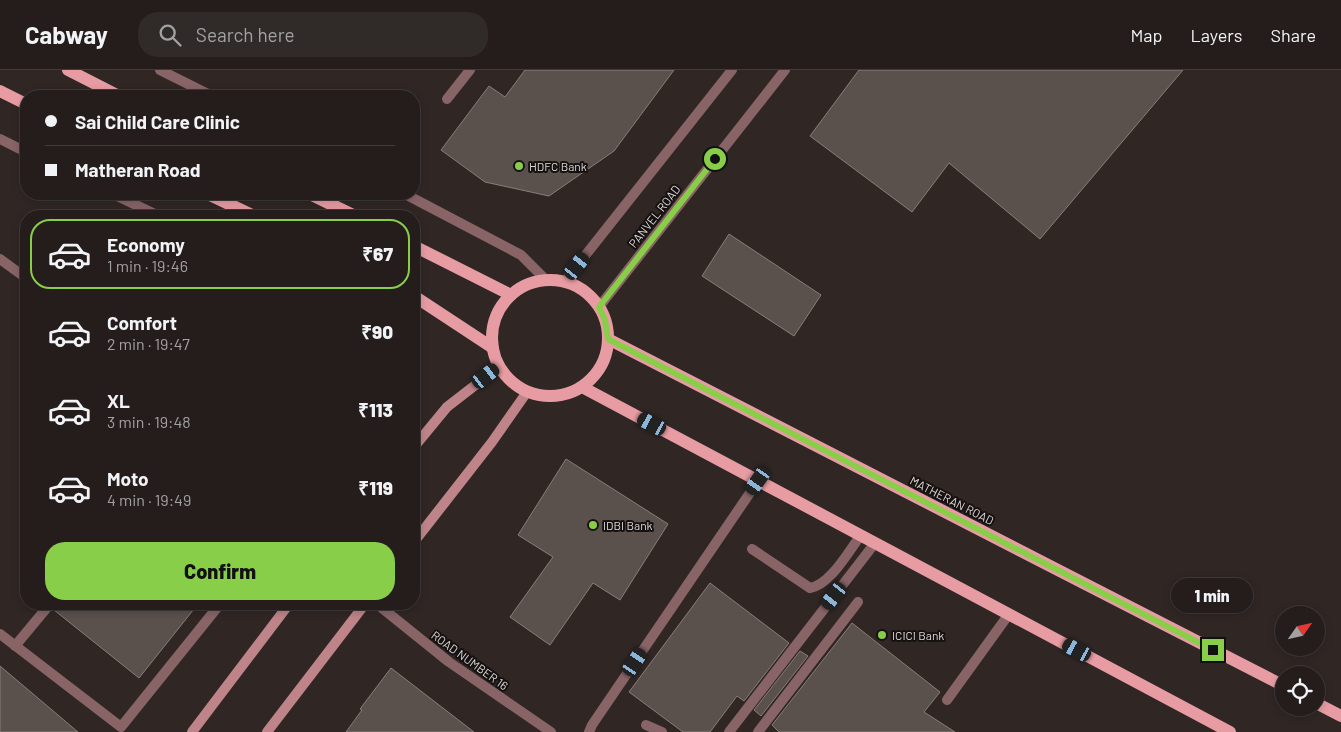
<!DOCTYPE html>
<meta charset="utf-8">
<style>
:root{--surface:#241d1c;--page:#302a29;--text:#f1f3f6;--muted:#a3a2a3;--line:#413b3b;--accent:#89ce48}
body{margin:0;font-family:Barlow,sans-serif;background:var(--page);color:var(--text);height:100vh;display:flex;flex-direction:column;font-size:19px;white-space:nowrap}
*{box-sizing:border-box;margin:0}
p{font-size:16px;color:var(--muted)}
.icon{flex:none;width:28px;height:28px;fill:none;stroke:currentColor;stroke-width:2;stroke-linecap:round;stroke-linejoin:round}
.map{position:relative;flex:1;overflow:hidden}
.details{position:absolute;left:20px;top:140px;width:400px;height:400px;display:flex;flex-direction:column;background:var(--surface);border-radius:20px;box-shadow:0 2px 8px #0003,0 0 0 1px var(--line)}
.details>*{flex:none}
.guide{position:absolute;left:20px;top:20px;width:400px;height:110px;border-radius:20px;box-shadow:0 2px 8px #0003,0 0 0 1px var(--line);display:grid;align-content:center;height:110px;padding:0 25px;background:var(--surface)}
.needle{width:32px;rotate:56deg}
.controls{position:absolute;left:1275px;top:536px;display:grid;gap:10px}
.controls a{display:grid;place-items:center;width:50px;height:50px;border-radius:50%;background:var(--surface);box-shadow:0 2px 8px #0003,0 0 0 1px var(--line);font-size:25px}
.end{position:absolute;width:22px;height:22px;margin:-11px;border:6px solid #89ce48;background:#111;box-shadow:0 0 0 2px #111}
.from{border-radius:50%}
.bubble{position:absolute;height:35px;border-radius:18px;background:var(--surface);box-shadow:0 2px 8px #0003,0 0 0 1px var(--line);font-size:16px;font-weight:800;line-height:35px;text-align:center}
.car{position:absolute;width:15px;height:30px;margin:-15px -8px;border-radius:6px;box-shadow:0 0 4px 1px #0007;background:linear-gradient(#222 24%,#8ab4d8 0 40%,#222 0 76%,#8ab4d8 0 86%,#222 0)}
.guide b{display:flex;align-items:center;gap:18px;height:48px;font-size:19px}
.guide b+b{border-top:1px solid var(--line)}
.guide i{width:12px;height:12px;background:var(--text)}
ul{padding:9px 0 0;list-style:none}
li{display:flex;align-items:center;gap:15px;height:70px;margin:0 10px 8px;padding:0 15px;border:2px solid transparent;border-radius:20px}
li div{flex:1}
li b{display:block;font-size:19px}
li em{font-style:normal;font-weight:800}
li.on{border-color:var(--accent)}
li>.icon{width:45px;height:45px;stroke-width:1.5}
.primary-button{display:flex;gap:10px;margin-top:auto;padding:10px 25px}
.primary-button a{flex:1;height:58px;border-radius:20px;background:var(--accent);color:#111;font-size:20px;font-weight:800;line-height:58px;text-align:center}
header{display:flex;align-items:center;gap:30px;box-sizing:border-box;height:70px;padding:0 25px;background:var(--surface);border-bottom:1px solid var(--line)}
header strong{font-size:24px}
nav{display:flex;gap:28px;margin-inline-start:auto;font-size:18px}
.search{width:350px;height:45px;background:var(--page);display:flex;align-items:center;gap:12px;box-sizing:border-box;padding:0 18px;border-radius:20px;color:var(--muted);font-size:19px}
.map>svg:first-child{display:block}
.building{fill:#5a514c;stroke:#887e79}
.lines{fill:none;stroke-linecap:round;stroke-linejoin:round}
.service{stroke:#886467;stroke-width:10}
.minor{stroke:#886467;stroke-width:10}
.tertiary{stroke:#886467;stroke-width:10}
.secondary{stroke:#be8489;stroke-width:10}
.primary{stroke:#e79ca3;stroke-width:12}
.route{stroke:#89ce48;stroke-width:6}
.poi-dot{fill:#89ce48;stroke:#151110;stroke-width:2}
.labels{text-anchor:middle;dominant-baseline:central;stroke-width:4;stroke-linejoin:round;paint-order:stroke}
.poi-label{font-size:12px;fill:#dfd9d8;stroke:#151110;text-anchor:start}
.street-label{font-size:12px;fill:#dfd9d8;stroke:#151110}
</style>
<header>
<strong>Cabway</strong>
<div class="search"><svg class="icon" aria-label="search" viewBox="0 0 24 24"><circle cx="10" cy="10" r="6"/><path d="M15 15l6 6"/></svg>Search here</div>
<nav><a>Map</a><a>Layers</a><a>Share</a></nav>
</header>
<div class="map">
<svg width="1341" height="662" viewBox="0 0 1341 662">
<rect width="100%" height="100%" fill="#302725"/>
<g class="building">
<path d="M525,0H674L614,81L549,126L485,112L441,80L489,16L505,27Z"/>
<path d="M859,0H1183L1040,169L949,93L912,142L810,66Z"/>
<path d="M729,164L821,225L794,266L702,206Z"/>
<path d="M566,389L668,454L620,530L593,513L550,575L510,547L553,487L518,465Z"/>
<path d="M710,513L789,573L744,631L737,626L710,662H683L629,622Z"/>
<path d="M57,534H198L139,608L54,540Z"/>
<path d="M852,553L940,622L924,642L955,662H779L772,655Z"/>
<path d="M800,581L808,586L761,646L754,640Z"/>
<path d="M0,596L78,662H0Z"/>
<path d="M391,598L474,662H346L362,640L360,639Z"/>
</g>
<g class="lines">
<g class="service">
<path d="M0,69L26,82"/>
<path d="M113,124L159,146"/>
<path d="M0,189L26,208"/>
<path d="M0,564L121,657L220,534"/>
<path d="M15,576L50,534"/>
</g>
<g class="minor">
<path d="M160,0L212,26"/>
<path d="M447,29L470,0"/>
<path d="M405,124L521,185L546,210"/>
<path d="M752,479L810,518C831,514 848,482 861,465"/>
<path d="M377,534L449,592L551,662"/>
<path d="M947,630L1009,544"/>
<path d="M646,655L662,662"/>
<path d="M589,662L592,655L758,411"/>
<path d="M729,662L875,473"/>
<path d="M758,662L858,532"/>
</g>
<g class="tertiary">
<path d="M565,211L732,0"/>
<path d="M599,237L785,0"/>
</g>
<g class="secondary">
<path d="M414,377L447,337L500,296"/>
<path d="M414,472L492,372L527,322"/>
<path d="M192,662L289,534"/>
<path d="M267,662L365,534"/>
</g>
<g class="primary">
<path d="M68,0L119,26"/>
<path d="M0,21L26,34"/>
<path d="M208,124L254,146"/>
<path d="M310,124L355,146"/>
<path d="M414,176L511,225"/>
<circle cx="550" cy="268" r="58"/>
<path d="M414,226L493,278"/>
<path d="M608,269L1284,616"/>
<path d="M582,317L1230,662"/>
<path d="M1316,633L1341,646"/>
</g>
</g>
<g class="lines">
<path class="route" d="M715,89L599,237L605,250L608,269L1213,580"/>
</g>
<g class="poi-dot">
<circle cx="519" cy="96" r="5"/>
<circle cx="593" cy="455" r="5"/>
<circle cx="882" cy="565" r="5"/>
</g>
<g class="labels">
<g class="poi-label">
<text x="529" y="96">HDFC Bank</text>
<text x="603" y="455">IDBI Bank</text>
<text x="892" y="565">ICICI Bank</text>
</g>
<g class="street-label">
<text transform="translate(654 146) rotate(-52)">PANVEL ROAD</text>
<text transform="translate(952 430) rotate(27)">MATHERAN ROAD</text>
<text transform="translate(470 590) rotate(36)">ROAD NUMBER 16</text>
</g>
</g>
</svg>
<div class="controls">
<a><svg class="needle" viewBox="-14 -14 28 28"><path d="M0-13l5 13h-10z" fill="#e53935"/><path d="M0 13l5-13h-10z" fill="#a3a2a3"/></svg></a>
<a><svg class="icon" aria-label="locate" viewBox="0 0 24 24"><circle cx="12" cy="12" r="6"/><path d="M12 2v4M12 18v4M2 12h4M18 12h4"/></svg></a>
</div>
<i class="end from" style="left:715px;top:89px"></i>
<i class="end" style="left:1213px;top:580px"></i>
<div class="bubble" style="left:1171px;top:508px;width:82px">1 min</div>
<i class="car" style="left:577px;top:196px;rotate:38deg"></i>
<i class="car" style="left:486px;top:306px;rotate:52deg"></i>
<i class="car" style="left:652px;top:354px;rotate:298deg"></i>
<i class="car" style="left:758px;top:411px;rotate:215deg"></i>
<i class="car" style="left:834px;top:526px;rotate:218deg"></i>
<i class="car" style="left:1077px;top:580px;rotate:298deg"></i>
<i class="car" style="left:635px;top:592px;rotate:34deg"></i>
<div class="guide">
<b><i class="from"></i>Sai Child Care Clinic</b>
<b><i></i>Matheran Road</b>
</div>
<section class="details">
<ul>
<li class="on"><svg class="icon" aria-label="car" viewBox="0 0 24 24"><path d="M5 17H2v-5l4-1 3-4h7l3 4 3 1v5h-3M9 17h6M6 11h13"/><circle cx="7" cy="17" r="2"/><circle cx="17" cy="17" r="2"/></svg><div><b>Economy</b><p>1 min · 19:46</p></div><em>₹67</em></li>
<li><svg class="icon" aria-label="car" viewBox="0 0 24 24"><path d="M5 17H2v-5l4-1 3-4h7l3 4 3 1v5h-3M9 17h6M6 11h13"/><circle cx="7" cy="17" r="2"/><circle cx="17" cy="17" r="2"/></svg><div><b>Comfort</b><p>2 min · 19:47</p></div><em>₹90</em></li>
<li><svg class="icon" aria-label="car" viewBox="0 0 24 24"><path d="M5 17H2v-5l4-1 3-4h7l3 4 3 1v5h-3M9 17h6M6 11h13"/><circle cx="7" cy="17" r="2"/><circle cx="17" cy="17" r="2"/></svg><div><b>XL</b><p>3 min · 19:48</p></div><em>₹113</em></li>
<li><svg class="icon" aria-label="car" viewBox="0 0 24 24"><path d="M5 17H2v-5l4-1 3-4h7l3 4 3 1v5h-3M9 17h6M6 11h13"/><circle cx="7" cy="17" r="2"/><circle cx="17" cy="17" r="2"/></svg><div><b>Moto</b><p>4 min · 19:49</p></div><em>₹119</em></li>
</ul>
<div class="primary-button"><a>Confirm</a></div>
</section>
</div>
